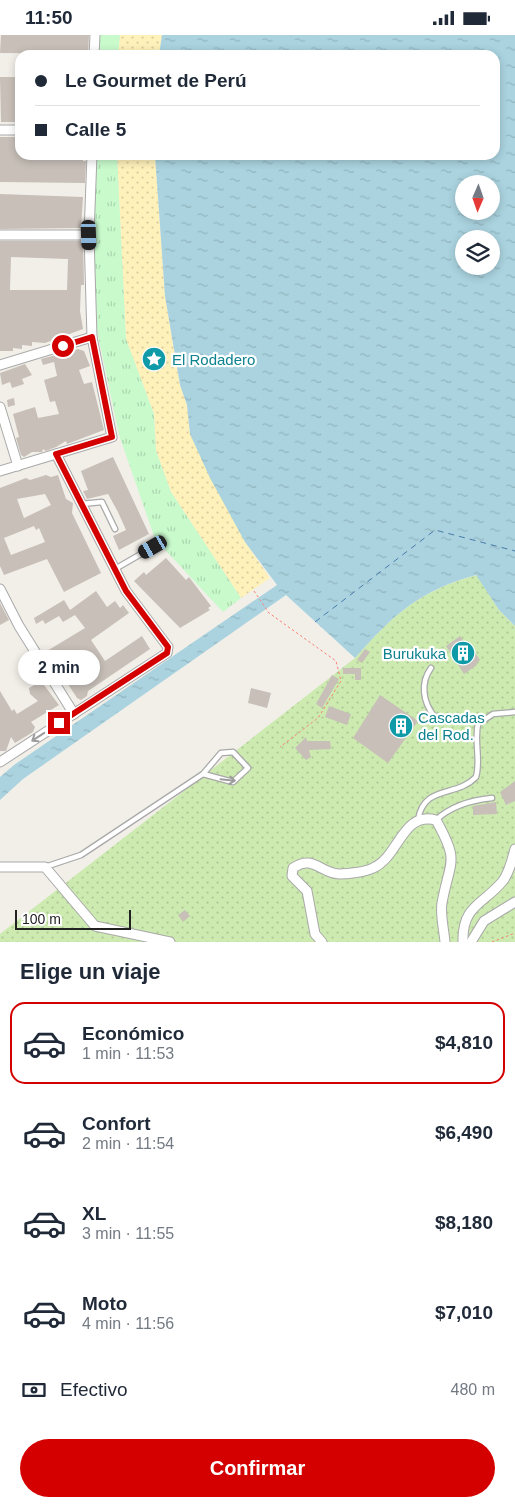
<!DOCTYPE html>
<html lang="es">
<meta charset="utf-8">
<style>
:root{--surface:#fff;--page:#f2f2f3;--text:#1f2937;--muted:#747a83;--line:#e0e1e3;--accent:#d40000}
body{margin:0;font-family:Helvetica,sans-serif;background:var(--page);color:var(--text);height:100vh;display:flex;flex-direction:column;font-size:19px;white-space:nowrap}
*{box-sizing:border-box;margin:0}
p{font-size:16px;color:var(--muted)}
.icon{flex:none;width:28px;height:28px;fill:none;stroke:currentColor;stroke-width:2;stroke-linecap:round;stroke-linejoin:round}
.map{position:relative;height:907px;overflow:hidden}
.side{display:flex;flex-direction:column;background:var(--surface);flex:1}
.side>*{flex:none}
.banner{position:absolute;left:15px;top:15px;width:485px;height:110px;border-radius:15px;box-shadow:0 2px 8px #0003;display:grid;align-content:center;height:110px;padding:0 20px;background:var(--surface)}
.needle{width:32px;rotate:182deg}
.buttons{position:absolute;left:455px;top:140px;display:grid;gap:10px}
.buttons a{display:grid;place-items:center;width:45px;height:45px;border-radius:50%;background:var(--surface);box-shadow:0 2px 8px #0003;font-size:25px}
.scale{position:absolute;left:15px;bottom:12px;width:116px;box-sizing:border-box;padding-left:5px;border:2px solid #222;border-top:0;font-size:14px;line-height:18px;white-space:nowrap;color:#222;-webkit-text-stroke:4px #fff;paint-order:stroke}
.end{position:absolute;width:22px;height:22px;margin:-11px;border:6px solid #d40000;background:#fff;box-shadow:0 0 0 2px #fff}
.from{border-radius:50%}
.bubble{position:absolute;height:35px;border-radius:18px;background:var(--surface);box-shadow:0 2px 8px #0003;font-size:16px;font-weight:800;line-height:35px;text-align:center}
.car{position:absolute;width:15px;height:30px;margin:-15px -8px;border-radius:6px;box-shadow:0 0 4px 1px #0007;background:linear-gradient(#222 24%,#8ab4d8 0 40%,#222 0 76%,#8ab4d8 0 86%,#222 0)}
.banner b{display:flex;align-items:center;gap:18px;height:48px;font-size:19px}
.banner b+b{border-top:1px solid var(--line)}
.banner i{width:12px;height:12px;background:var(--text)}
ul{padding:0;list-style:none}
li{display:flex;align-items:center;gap:15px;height:82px;margin:0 10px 8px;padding:0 10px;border:2px solid transparent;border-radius:15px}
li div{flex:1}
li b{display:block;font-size:19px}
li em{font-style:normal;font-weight:800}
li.current{border-color:var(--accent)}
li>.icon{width:45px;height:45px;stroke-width:1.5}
h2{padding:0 20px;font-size:22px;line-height:60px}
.pay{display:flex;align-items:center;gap:12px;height:55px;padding:0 20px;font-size:19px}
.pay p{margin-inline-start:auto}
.button{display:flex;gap:10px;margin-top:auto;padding:10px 20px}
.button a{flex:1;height:58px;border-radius:30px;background:var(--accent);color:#fff;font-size:20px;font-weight:800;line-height:58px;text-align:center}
.status{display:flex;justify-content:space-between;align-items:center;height:35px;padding:0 25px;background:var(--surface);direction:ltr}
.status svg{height:14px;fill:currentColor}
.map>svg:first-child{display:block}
.grass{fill:url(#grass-dots)}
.sand{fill:url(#sand-dots)}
.park{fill:url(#park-tufts)}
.water{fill:url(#water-ripples);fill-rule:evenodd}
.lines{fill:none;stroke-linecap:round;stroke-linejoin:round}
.ferry{stroke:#4a7aab;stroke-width:1;stroke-dasharray:6 5;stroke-linecap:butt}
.building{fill:#c7bfb8;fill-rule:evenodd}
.service-casing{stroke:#a9a9a9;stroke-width:7}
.minor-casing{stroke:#a9a9a9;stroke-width:11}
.path{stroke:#fa8072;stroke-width:1;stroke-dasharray:2.5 2.5;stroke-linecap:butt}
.service{stroke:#fff;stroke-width:4.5}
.minor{stroke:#fff;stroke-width:9}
.oneway{stroke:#9c9c9c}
.route{stroke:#d40000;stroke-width:6}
.labels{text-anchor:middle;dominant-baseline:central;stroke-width:4.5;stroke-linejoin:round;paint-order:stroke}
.culture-label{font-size:15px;fill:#0d838f;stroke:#fff;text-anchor:start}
</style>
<div class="status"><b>11:50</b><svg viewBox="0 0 49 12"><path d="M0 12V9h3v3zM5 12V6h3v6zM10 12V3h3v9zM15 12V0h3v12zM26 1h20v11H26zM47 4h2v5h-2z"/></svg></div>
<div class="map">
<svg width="515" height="907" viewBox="0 0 515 907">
<defs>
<pattern id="grass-dots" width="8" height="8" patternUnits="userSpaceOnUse" patternTransform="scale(1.25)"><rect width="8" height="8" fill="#cdebb0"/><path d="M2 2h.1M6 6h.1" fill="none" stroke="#b0c997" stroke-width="1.8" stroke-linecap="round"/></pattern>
<pattern id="sand-dots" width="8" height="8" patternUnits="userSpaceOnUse" patternTransform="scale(1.25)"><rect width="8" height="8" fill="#fff1ba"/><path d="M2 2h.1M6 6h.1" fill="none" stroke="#dacea0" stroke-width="1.8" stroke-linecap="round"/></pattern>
<pattern id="park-tufts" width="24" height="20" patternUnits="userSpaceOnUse" patternTransform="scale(1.25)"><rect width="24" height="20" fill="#c8facc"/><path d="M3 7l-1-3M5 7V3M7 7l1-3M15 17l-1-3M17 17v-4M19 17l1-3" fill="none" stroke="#acd6af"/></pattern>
<pattern id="water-ripples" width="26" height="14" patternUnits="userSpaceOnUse" patternTransform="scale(1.25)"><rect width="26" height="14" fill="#aad3df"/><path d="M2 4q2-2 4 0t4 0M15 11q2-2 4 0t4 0" fill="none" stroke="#92b5bf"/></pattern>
</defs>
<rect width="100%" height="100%" fill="#f2efe9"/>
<path class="grass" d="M477,540L499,575L515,591V907H0V899L355,623C394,579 419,556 477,540Z"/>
<g class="sand">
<path d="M120,0H162L159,20H118Z"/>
<path d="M117,120H155L165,261L180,350L187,370L190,399L245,507L270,543L241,563L171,457L156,416L154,379L126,304Z"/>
</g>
<g class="park">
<path d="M100,0H120L118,20H99Z"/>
<path d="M96,120H117L126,304L154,379L156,416L171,457L241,563L223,577L155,504L119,400L97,295L92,201Z"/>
</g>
<path class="water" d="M162,0H515V591L499,575L476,540C419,556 394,579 355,623L286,560L23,744L0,765V742L14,730L277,550L245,507L210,443L190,399L187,370L180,350L165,261L155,120H495V20H159ZM464,149H491V176H464ZM464,204H491V231H464Z"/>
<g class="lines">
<path class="ferry" d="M315,587L435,495L515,516"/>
</g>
<g class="building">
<path d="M1,0H89L88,19L0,18Z"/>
<path d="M0,42H20V87H1Z"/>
<path d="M0,102H20V120H83V126H86L85,148L0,147Z"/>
<path d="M0,159L83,162L81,193L0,194Z"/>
<path d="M0,206H83L84,250H81L80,276L83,294L45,308L32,307V311L22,310V314L13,313V316H0ZM11,222L68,224L67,255H10Z"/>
<path d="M78,314L84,316L90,331L79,335L84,349L92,347L104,395L67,409L66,406L56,412L46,416L43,414L42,417H32L24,422L21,420L16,403L19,402L13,379L35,372L38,383L59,379L55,366L50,367L44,345L57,341L54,327L43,330L41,324Z"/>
<path d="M25,329L32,340L22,344L24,349L12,353L10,347L2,350L0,338Z"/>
<path d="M14,363L15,370L8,372L7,365Z"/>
<path d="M113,422L149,499L119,515L113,501L126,495L118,477L108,459L87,464L83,456L88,455L81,436Z"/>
<path d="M46,440L51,442L58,440L66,464L73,468L72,478L101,538L64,557L47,524L4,540L0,531V453L26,443L30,445ZM45,459L51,470L24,483L17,464ZM34,491L36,495L39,493L45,507L11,520L4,503Z"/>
<path d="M166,523L186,545L189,542L211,571L208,573L210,575L180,593L134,546L144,537L146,540Z"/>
<path d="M96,556L107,572L115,566L120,573L123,570L129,578L91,605L105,626L142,601L150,614L88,656L87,661L81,665L77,663L68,649L66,650L47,616L85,593L75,580L63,587L59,581L45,589L43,585L36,589L34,583L64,565L70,575Z"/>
<path d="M0,568L9,585L0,590Z"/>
<path d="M460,601L468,612L470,610L480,625L476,629L477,630L464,639L446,611Z"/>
<path d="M365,614L370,617L362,628L357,625Z"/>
<path d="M343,633H361V645H355V639H343Z"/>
<path d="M332,640L339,644L322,673L316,669Z"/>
<path d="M41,646L59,670L31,687L35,692L33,697L15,708L11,702L6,716H0V656L12,676L14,674L17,679L38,666L30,659L29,653Z"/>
<path d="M251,653L271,658L267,673L248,668Z"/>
<path d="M380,660L418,686L388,728L353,703Z"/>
<path d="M329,671L351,679L347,690L325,682Z"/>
<path d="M306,702L307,706H330L331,714L309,715L311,722L306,725L295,713Z"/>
<path d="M515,746V766L506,770L500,757Z"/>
<path d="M496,767L497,779L473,780V771Z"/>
<path d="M185,875L190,881L183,887L178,880Z"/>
</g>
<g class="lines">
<g class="service-casing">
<g id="service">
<path d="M81,469L102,467L115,494"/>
<path d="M115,534L153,512"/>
<path d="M431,633C420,648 423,667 434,681"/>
<path d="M418,785C424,749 456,763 476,742C481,725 474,707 478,689L493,679L515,677"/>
<path d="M436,785C451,771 472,765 492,763"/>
<path d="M45,832L81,820L203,739L221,718L233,717L248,733L233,747L203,739"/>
</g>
</g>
<g class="minor-casing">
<g id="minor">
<path d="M94,20L95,0"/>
<path d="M0,95H20"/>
<path d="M0,200H89"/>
<path d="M0,330L92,302"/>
<path d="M0,372L18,431"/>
<path d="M0,436L112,402L92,302L89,200L92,120"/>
<path d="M0,554L19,591L74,679"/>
<path d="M0,727L167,618L168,612L126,556L56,419"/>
<path d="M0,832H45L95,891L170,907"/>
<path d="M322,907L315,899L307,856L292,841L293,833C313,819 320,838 339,839C348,839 365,837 373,833C399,822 402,776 436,785C460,828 450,824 442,868C440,879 444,895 445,907"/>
<path d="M463,907C462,871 482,870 502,847C509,839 512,825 515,814"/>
<path d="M471,907L484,886L515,867"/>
</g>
</g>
<g class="path">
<path d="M254,556L269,578L336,626L341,646L318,683L280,712"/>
<path d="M492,907L515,898"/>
</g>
<use href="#service" class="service"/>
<use href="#minor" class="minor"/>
</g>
<defs><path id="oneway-shaft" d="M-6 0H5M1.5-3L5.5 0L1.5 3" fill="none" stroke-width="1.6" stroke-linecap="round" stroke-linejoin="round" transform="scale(1.25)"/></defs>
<g class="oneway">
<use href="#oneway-shaft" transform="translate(38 702) rotate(147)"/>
<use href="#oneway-shaft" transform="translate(228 745) rotate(6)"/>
</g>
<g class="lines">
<path class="route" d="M59,688L167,618L168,612L126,556L56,419L112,402L92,302L63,311"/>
</g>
<defs>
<g id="sight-disc" transform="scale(1.25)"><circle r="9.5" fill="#0f9aa8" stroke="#fff"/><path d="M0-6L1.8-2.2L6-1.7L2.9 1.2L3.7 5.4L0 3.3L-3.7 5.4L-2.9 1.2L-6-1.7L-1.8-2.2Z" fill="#fff"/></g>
<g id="building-disc" transform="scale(1.25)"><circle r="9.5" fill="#0f9aa8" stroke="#fff"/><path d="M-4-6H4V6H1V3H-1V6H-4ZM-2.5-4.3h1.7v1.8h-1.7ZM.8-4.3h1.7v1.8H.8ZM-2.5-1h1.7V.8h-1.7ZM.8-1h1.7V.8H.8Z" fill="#fff"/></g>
</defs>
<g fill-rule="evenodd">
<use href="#sight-disc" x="154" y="324"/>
<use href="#building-disc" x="463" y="618"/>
<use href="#building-disc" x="401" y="691"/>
</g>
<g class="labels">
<g class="culture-label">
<text x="172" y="324">El Rodadero</text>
<text x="446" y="618" text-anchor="end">Burukuka</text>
<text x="418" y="682">Cascadas<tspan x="418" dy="17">del Rod.</tspan></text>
</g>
</g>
</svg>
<div class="buttons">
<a><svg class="needle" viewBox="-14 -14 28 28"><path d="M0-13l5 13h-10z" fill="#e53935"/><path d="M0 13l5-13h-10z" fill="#747a83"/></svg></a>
<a><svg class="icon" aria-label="layers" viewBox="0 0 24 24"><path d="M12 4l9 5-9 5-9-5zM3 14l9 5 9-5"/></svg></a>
</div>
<div class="scale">100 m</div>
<i class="end from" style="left:63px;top:311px"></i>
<i class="end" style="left:59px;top:688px"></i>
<div class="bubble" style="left:18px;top:615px;width:82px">2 min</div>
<i class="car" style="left:89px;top:200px;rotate:178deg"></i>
<i class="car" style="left:153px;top:512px;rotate:240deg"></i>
<div class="banner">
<b><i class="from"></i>Le Gourmet de Perú</b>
<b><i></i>Calle 5</b>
</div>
</div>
<section class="side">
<h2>Elige un viaje</h2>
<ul>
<li class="current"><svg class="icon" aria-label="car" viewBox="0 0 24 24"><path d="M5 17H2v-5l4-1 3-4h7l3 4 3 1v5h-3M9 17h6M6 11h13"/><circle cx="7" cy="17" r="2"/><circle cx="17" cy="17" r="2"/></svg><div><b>Económico</b><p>1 min · 11:53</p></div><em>$4,810</em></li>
<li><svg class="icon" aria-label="car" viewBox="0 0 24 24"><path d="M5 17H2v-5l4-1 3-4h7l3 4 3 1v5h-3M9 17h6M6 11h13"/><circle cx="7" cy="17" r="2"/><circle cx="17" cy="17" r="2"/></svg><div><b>Confort</b><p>2 min · 11:54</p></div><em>$6,490</em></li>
<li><svg class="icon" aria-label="car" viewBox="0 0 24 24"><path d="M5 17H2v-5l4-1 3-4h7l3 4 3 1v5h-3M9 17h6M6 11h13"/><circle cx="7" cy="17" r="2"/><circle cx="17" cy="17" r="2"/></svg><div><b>XL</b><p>3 min · 11:55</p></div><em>$8,180</em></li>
<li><svg class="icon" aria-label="car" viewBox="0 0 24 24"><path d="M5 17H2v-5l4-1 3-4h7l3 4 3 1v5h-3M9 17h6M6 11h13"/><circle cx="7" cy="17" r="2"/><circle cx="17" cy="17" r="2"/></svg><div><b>Moto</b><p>4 min · 11:56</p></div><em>$7,010</em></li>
</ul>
<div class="pay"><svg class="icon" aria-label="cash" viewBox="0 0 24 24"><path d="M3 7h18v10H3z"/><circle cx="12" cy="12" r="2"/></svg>Efectivo<p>480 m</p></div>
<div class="button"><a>Confirmar</a></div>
</section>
